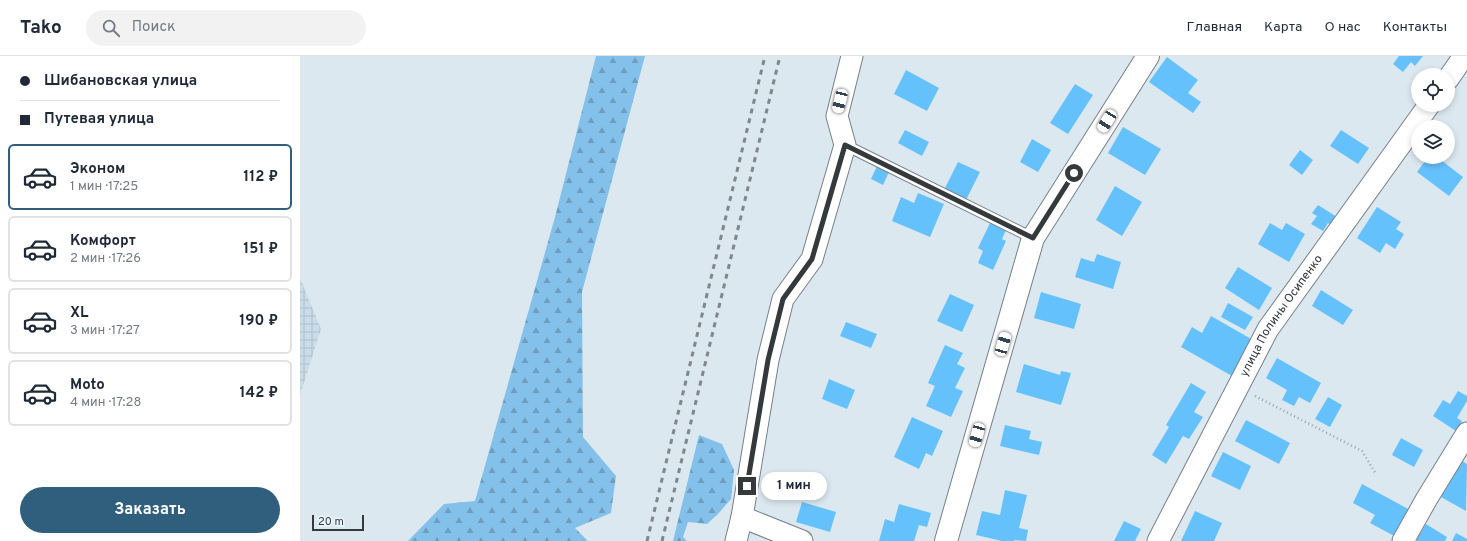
<!DOCTYPE html>
<html lang="ru">
<meta charset="utf-8">
<style>
:root{--surface:#fff;--page:#f2f2f3;--text:#1f2937;--muted:#747a83;--line:#e0e1e3;--accent:#305f7e}
body{margin:0;font-family:Overpass,sans-serif;background:var(--page);color:var(--text);height:100vh;display:flex;flex-direction:column;font-size:15px;white-space:nowrap}
*{box-sizing:border-box;margin:0}
p{font-size:13px;color:var(--muted)}
.icon{flex:none;width:22px;height:22px;fill:none;stroke:currentColor;stroke-width:2;stroke-linecap:round;stroke-linejoin:round}
.map{position:relative;flex:1;overflow:hidden}
.panel{display:flex;flex-direction:column;background:var(--surface);width:300px}
.panel>*{flex:none}
.top-card{display:grid;align-content:center;height:88px;padding:0 20px;background:var(--surface)}
.buttons{position:absolute;left:1111px;top:12px;display:grid;gap:8px}
.buttons a{display:grid;place-items:center;width:44px;height:44px;border-radius:50%;background:var(--surface);box-shadow:0 2px 6px #0003;font-size:20px}
.scale{position:absolute;left:12px;bottom:10px;width:52px;box-sizing:border-box;padding-left:4px;border:2px solid #34393c;border-top:0;font-size:11px;line-height:14px;white-space:nowrap;color:#34393c;-webkit-text-stroke:3px #e9f5fd;paint-order:stroke}
.end{position:absolute;width:18px;height:18px;margin:-9px;border:5px solid #34393c;background:#fff;box-shadow:0 0 0 2px #fff}
.from{border-radius:50%}
.bubble{position:absolute;height:28px;border-radius:14px;background:var(--surface);box-shadow:0 2px 6px #0003;font-size:13px;font-weight:700;line-height:28px;text-align:center}
.car{position:absolute;width:12px;height:24px;margin:-12px -6px;border-radius:5px;box-shadow:0 0 3px 1px #0007;background:linear-gradient(#fff 24%,#345 0 40%,#fff 0 76%,#345 0 86%,#fff 0)}
.top-card b{display:flex;align-items:center;gap:14px;height:38px;font-size:15px}
.top-card b+b{border-top:1px solid var(--line)}
.top-card i{width:10px;height:10px;background:var(--text)}
ul{padding:0;list-style:none}
li{display:flex;align-items:center;gap:12px;height:66px;margin:0 8px 6px;padding:0 12px;border:2px solid var(--line);border-radius:6px}
li div{flex:1}
li b{display:block;font-size:15px}
li em{font-style:normal;font-weight:700}
li.current{border-color:var(--accent)}
li>.icon{width:36px;height:36px;stroke-width:1.5}
.button{display:flex;gap:8px;margin-top:auto;padding:8px 20px}
.button a{flex:1;height:46px;border-radius:24px;background:var(--accent);color:#fff;font-size:16px;font-weight:700;line-height:46px;text-align:center}
header{display:flex;align-items:center;gap:24px;box-sizing:border-box;height:56px;padding:0 20px;background:var(--surface);border-bottom:1px solid var(--line)}
header strong{font-size:19px}
nav{display:flex;gap:22px;margin-inline-start:auto;font-size:14px}
.search{width:280px;height:36px;background:var(--page);display:flex;align-items:center;gap:10px;box-sizing:border-box;padding:0 14px;border-radius:22px;color:var(--muted);font-size:15px}
main{display:flex;flex:1;min-height:0}
.map>svg:first-child{display:block}
.industrial{fill:url(#industrial-grid)}
.forest{fill:url(#forest-firs)}
.building{fill:#65c1fc}
.lines{fill:none;stroke-linecap:round;stroke-linejoin:round}
.service-casing{stroke:#778189;stroke-width:12}
.minor-casing{stroke:#778189;stroke-width:23}
.tertiary-casing{stroke:#778189;stroke-width:24}
.path{stroke:#99a2a8;stroke-width:2.5;stroke-dasharray:1 3;stroke-linecap:butt}
.service{stroke:#fff;stroke-width:10}
.minor{stroke:#fff;stroke-width:21}
.tertiary{stroke:#fff;stroke-width:22}
.rail{stroke:#7f878c;stroke-width:3;stroke-dasharray:5 5;stroke-linecap:butt}
.route{stroke:#34393c;stroke-width:5}
.labels{text-anchor:middle;dominant-baseline:central;stroke-width:3.5;stroke-linejoin:round;paint-order:stroke}
.street-label{font-size:12px;fill:#34393c;stroke:#e9f5fd}
</style>
<header>
<strong>Tako</strong>
<div class="search"><svg class="icon" aria-label="search" viewBox="0 0 24 24"><circle cx="10" cy="10" r="6"/><path d="M15 15l6 6"/></svg>Поиск</div>
<nav><a>Главная</a><a>Карта</a><a>О нас</a><a>Контакты</a></nav>
</header>
<main>
<section class="panel">
<div class="top-card">
<b><i class="from"></i>Шибановская улица</b>
<b><i></i>Путевая улица</b>
</div>
<ul>
<li class="current"><svg class="icon" aria-label="car" viewBox="0 0 24 24"><path d="M5 17H2v-5l4-1 3-4h7l3 4 3 1v5h-3M9 17h6M6 11h13"/><circle cx="7" cy="17" r="2"/><circle cx="17" cy="17" r="2"/></svg><div><b>Эконом</b><p>1 мин · 17:25</p></div><em>112 ₽</em></li>
<li><svg class="icon" aria-label="car" viewBox="0 0 24 24"><path d="M5 17H2v-5l4-1 3-4h7l3 4 3 1v5h-3M9 17h6M6 11h13"/><circle cx="7" cy="17" r="2"/><circle cx="17" cy="17" r="2"/></svg><div><b>Комфорт</b><p>2 мин · 17:26</p></div><em>151 ₽</em></li>
<li><svg class="icon" aria-label="car" viewBox="0 0 24 24"><path d="M5 17H2v-5l4-1 3-4h7l3 4 3 1v5h-3M9 17h6M6 11h13"/><circle cx="7" cy="17" r="2"/><circle cx="17" cy="17" r="2"/></svg><div><b>XL</b><p>3 мин · 17:27</p></div><em>190 ₽</em></li>
<li><svg class="icon" aria-label="car" viewBox="0 0 24 24"><path d="M5 17H2v-5l4-1 3-4h7l3 4 3 1v5h-3M9 17h6M6 11h13"/><circle cx="7" cy="17" r="2"/><circle cx="17" cy="17" r="2"/></svg><div><b>Moto</b><p>4 мин · 17:28</p></div><em>142 ₽</em></li>
</ul>
<div class="button"><a>Заказать</a></div>
</section>
<div class="map">
<svg width="1167" height="485" viewBox="0 0 1167 485">
<defs>
<pattern id="industrial-grid" width="8" height="8" patternUnits="userSpaceOnUse"><rect width="8" height="8" fill="#cadce9"/><path d="M0 4h8M4 0v8" fill="none" stroke="#aebec9"/></pattern>
<pattern id="forest-firs" width="22" height="20" patternUnits="userSpaceOnUse"><rect width="22" height="20" fill="#84c1ea"/><path d="M5 1l3.5 6h-7zM16 11l3.5 6h-7z" fill="#6d9ebf"/></pattern>
</defs>
<rect width="100%" height="100%" fill="#dce8f0"/>
<path class="industrial" d="M0,222L21,273L0,339Z"/>
<g class="forest">
<path d="M296,0H345L282,236L283,381L316,420L311,457L275,472L288,485H108L144,448L175,445L255,161Z"/>
<path d="M399,379L422,388L434,414L431,443L418,458L407,468L388,466L383,481L387,485H373Z"/>
</g>
<g class="building">
<path d="M1099,0H1123L1115,10L1111,6L1103,16L1093,8Z"/>
<path d="M867,1L898,24L888,37L901,46L893,57L849,26Z"/>
<path d="M606,14L639,32L627,55L594,38Z"/>
<path d="M775,28L793,39L768,78L750,67Z"/>
<path d="M823,71L861,93L845,119L808,97Z"/>
<path d="M605,74L629,86L622,100L598,87Z"/>
<path d="M1041,74L1069,92L1058,108L1030,90Z"/>
<path d="M732,83L751,94L738,116L720,106Z"/>
<path d="M1000,94L1013,104L1002,119L989,109Z"/>
<path d="M1128,101H1137L1163,121L1149,140L1117,116Z"/>
<path d="M658,106L680,116L666,144L644,134Z"/>
<path d="M577,110L589,116L583,129L571,123Z"/>
<path d="M815,130L842,146L822,180L796,164Z"/>
<path d="M618,137L644,148L630,181L592,165L601,141L614,147Z"/>
<path d="M1018,149L1037,161L1032,170L1028,167L1023,175L1011,168L1017,160L1012,157Z"/>
<path d="M1077,151L1101,166L1096,173L1104,178L1095,193L1086,187L1080,197L1057,182Z"/>
<path d="M690,167L706,174L702,183L706,185L693,214L678,207L683,195L678,192Z"/>
<path d="M970,167L982,174L986,167L1005,178L989,206L958,188Z"/>
<path d="M797,198L821,206L813,233L775,221L781,202L794,206Z"/>
<path d="M938,211L972,232L959,254L925,232Z"/>
<path d="M1021,234L1053,254L1043,269L1012,250Z"/>
<path d="M741,236L781,248L774,273L734,262Z"/>
<path d="M650,238L674,249L662,276L637,265Z"/>
<path d="M928,247L953,261L945,274L921,261Z"/>
<path d="M911,260L953,284L932,320L881,291L892,271L902,277Z"/>
<path d="M546,266L577,278L571,292L540,280Z"/>
<path d="M645,289L663,297L657,308L665,312L655,332L663,335L651,361L626,350L635,330L628,327Z"/>
<path d="M977,302L1021,327L1010,347L999,341L994,350L982,344L987,334L966,322Z"/>
<path d="M724,308L760,319L761,315L771,317L761,349L716,336Z"/>
<path d="M529,323L555,334L547,353L522,343Z"/>
<path d="M891,327L906,336L894,356L903,361L889,383L883,380L866,408L852,399L869,371L866,369Z"/>
<path d="M1158,335L1167,340V345L1157,362L1162,365L1156,375L1133,360L1143,344L1150,348Z"/>
<path d="M1028,341L1042,349L1030,371L1015,363Z"/>
<path d="M612,361L643,375L632,400L626,397L619,413L594,401Z"/>
<path d="M946,364L990,387L979,408L935,385Z"/>
<path d="M705,369L731,375L729,383L742,386L739,399L700,390Z"/>
<path d="M1101,382L1123,394L1114,411L1092,399Z"/>
<path d="M923,396L951,410L940,434L911,420Z"/>
<path d="M1162,405L1167,408L1166,455L1141,441Z"/>
<path d="M1062,428L1112,455L1098,482L1070,467L1075,459L1053,447Z"/>
<path d="M705,434L727,439L719,472L728,474L726,485L714,484V485H702L676,479L682,455L700,459Z"/>
<path d="M502,446L536,456L530,476L496,466Z"/>
<path d="M599,448L631,457L627,471L619,469L614,485H579L585,463L594,466Z"/>
<path d="M895,455L922,467L914,485H881Z"/>
<path d="M824,465L841,473L835,485H814Z"/>
<path d="M1126,468L1147,481L1145,485H1118L1116,484Z"/>
<path d="M1156,477L1167,483V485H1152Z"/>
</g>
<g class="lines">
<g class="service-casing">
<path id="service" d="M545,89L733,182"/>
</g>
<g class="minor-casing">
<g id="minor">
<path d="M1148,23L1164,0"/>
<path d="M442,461L502,485"/>
<path d="M436,485L442,461L468,304L483,243L512,203L545,89L537,60L552,0"/>
<path id="s1" d="M858,485L968,273L1129,49"/>
<path d="M1103,485L1126,444L1167,377"/>
</g>
</g>
<g class="tertiary-casing">
<path id="tertiary" d="M646,485L733,182L848,0"/>
</g>
<path class="path" d="M955,340L1062,395L1076,418"/>
<use href="#service" class="service"/>
<use href="#minor" class="minor"/>
<use href="#tertiary" class="tertiary"/>
<g class="rail">
<path d="M347,485L465,0"/>
<path d="M362,485L480,0"/>
</g>
</g>
<g class="lines">
<path class="route" d="M447,430L468,304L483,243L512,203L545,89L733,182L774,117"/>
</g>
<g class="labels">
<g class="street-label">
<text stroke="none"><textPath href="#s1" startOffset="257">улица Полины Осипенко</textPath></text>
</g>
</g>
</svg>
<div class="buttons">
<a><svg class="icon" aria-label="locate" viewBox="0 0 24 24"><circle cx="12" cy="12" r="6"/><path d="M12 2v4M12 18v4M2 12h4M18 12h4"/></svg></a>
<a><svg class="icon" aria-label="layers" viewBox="0 0 24 24"><path d="M12 4l9 5-9 5-9-5zM3 14l9 5 9-5"/></svg></a>
</div>
<div class="scale">20 m</div>
<i class="end from" style="left:774px;top:117px"></i>
<i class="end" style="left:447px;top:430px"></i>
<div class="bubble" style="left:461px;top:416px;width:66px">1 мин</div>
<i class="car" style="left:540px;top:45px;rotate:194deg"></i>
<i class="car" style="left:807px;top:65px;rotate:212deg"></i>
<i class="car" style="left:703px;top:288px;rotate:16deg"></i>
<i class="car" style="left:677px;top:379px;rotate:196deg"></i>
</div>
</main>
